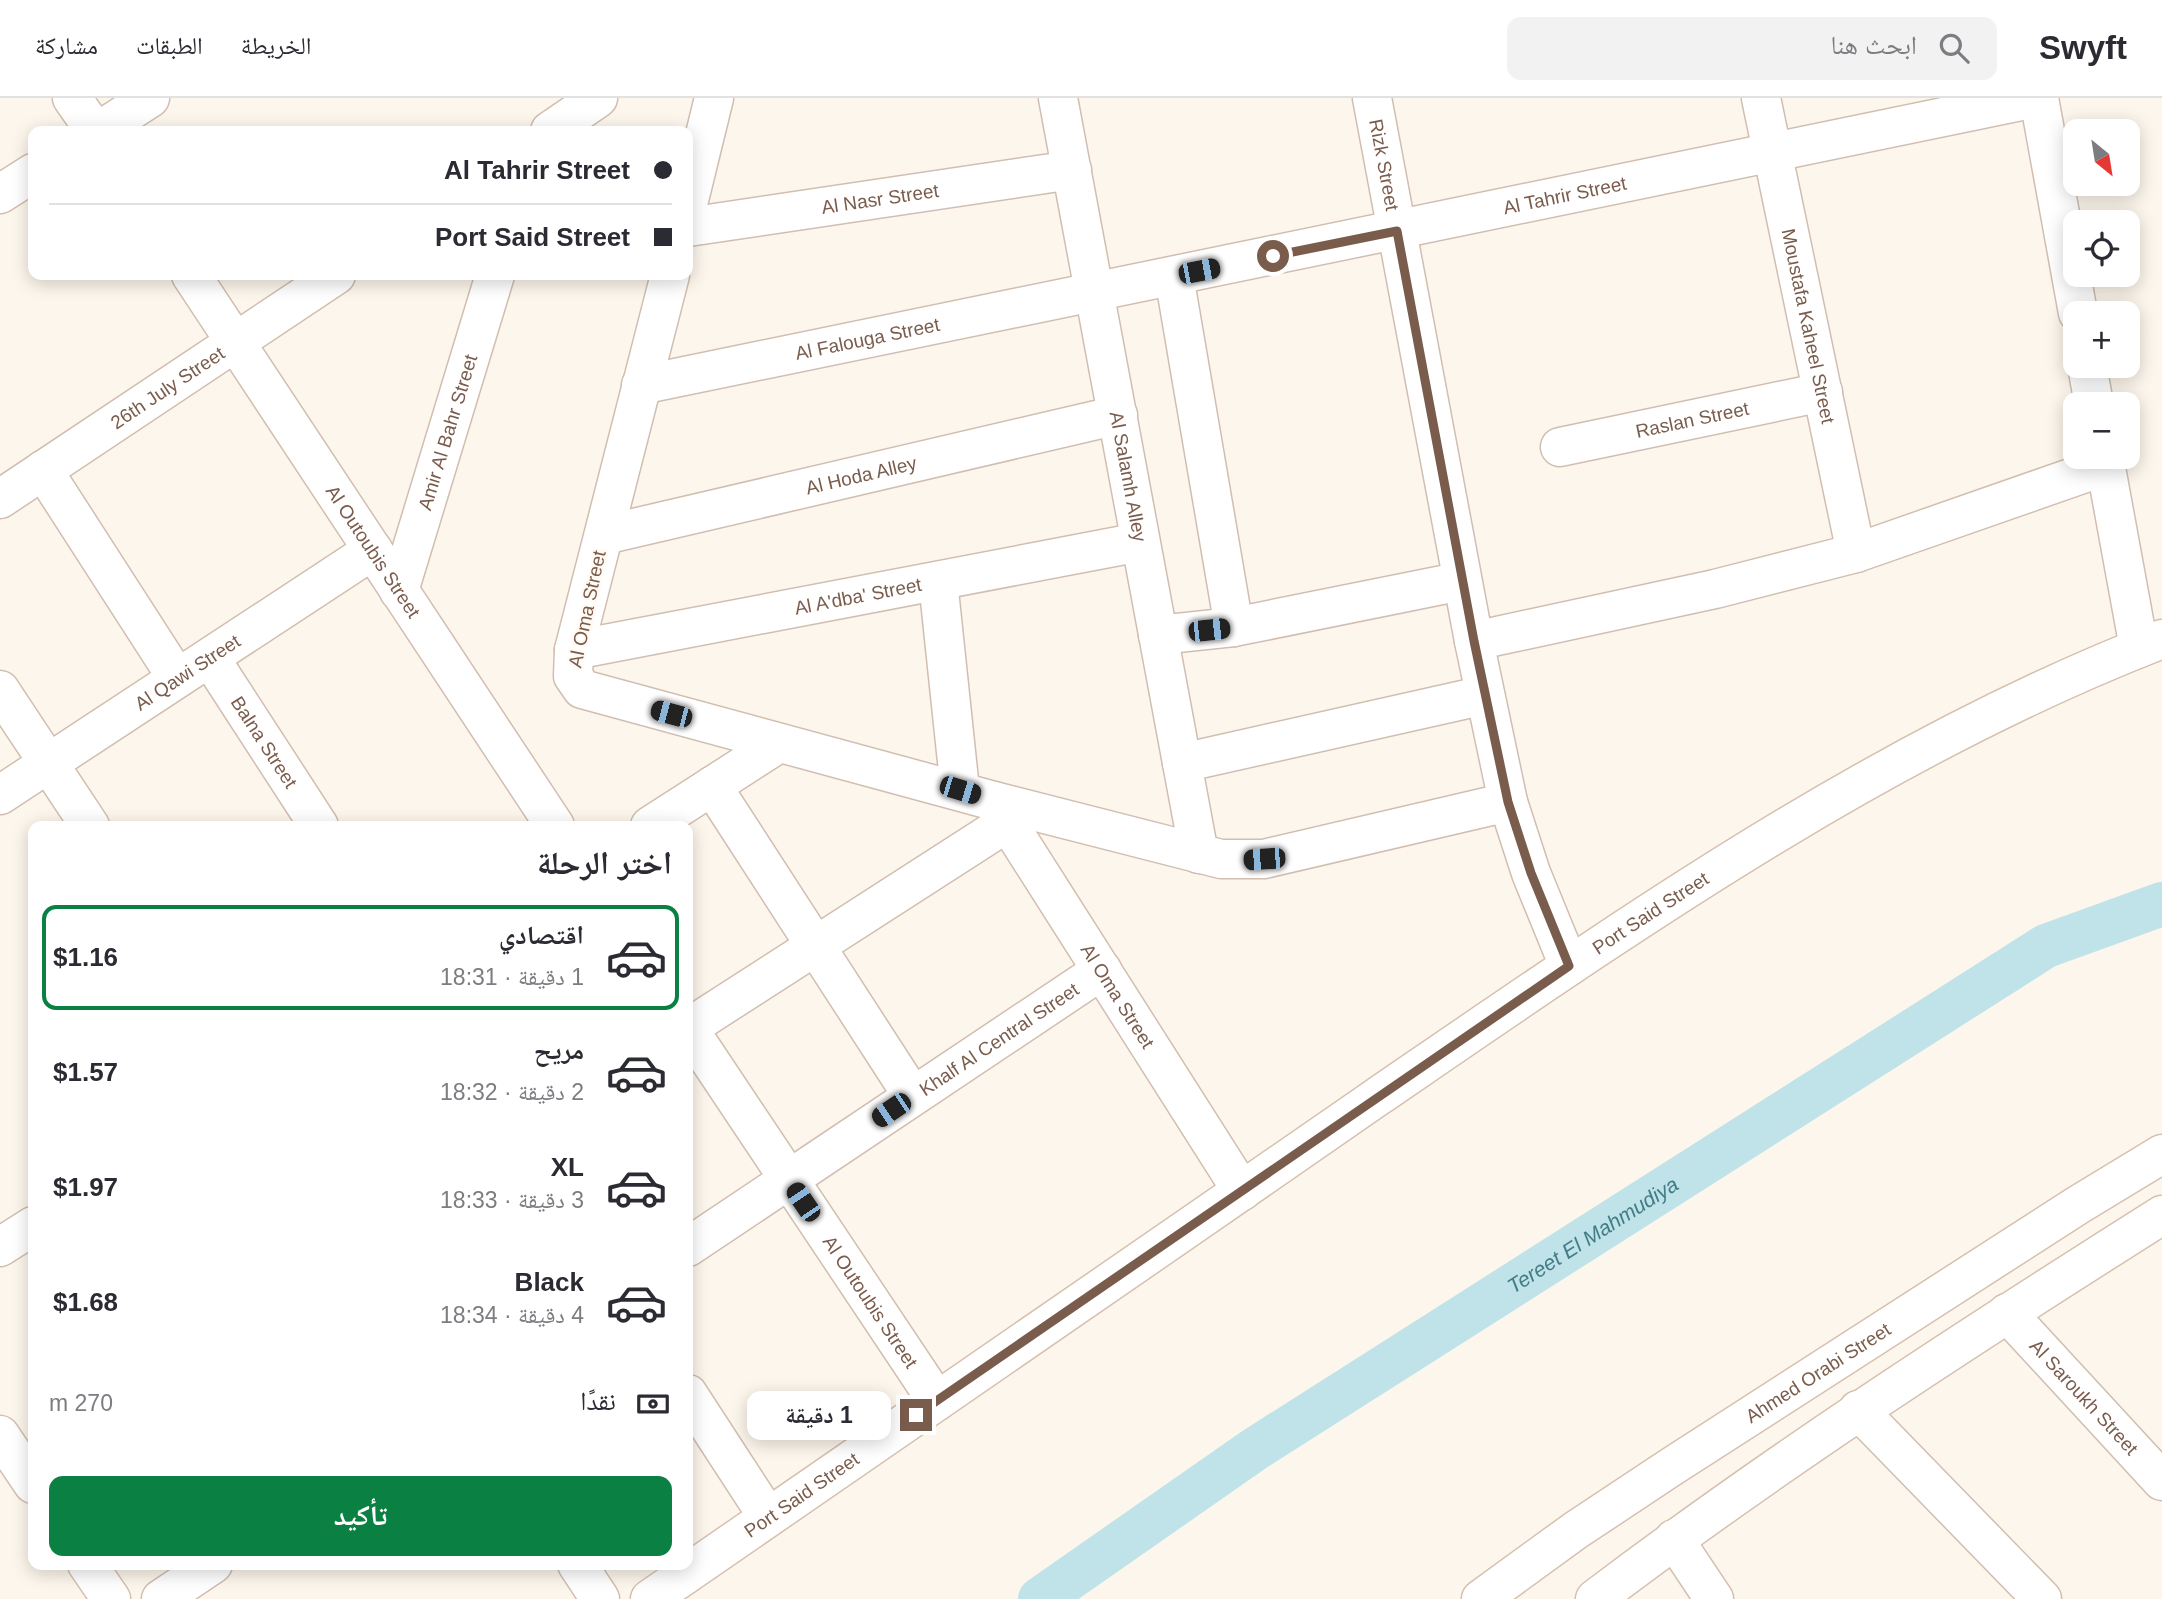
<!DOCTYPE html>
<html lang="ar">
<meta charset="utf-8">
<style>
:root{--surface:#fff;--page:#f2f2f3;--text:#2b2b33;--muted:#7c7c81;--line:#e1e1e2;--accent:#0b8043}
body{margin:0;font-family:Helvetica,"Noto Naskh Arabic",sans-serif;background:var(--page);color:var(--text);direction:rtl;height:100vh;display:flex;flex-direction:column;font-size:26px;white-space:nowrap}
*{box-sizing:border-box;margin:0}
p{font-size:23px;color:var(--muted)}
.icon{flex:none;width:38px;height:38px;fill:none;stroke:currentColor;stroke-width:2;stroke-linecap:round;stroke-linejoin:round}
.map{position:relative;flex:1;overflow:hidden;direction:ltr}
.panel{position:absolute;left:28px;top:723px;width:665px;height:749px;display:flex;flex-direction:column;background:var(--surface);border-radius:14px;box-shadow:0 4px 18px #0003;direction:rtl}
.panel>*{flex:none}
.top-card{position:absolute;left:28px;top:28px;width:665px;height:154px;border-radius:14px;box-shadow:0 4px 18px #0003;direction:rtl;display:grid;align-content:center;height:154px;padding:0 21px;background:var(--surface)}
.needle{width:46px;rotate:150deg}
.buttons{position:absolute;left:2063px;top:21px;display:grid;gap:14px}
.buttons a{display:grid;place-items:center;width:77px;height:77px;border-radius:14px;background:var(--surface);box-shadow:0 4px 18px #0003;font-size:35px}
.end{position:absolute;width:32px;height:32px;margin:-16px;border:9px solid #7a5c4d;background:#fff;box-shadow:0 0 0 4px #fff}
.from{border-radius:50%}
.bubble{position:absolute;height:49px;border-radius:14px;background:var(--surface);box-shadow:0 4px 18px #0003;font-size:23px;font-weight:800;line-height:49px;text-align:center;direction:rtl}
.car{position:absolute;width:21px;height:42px;margin:-21px -10px;border-radius:9px;box-shadow:0 0 5px 2px #0007;background:linear-gradient(#222 24%,#8ab4d8 0 40%,#222 0 76%,#8ab4d8 0 86%,#222 0)}
.top-card b{display:flex;align-items:center;gap:24px;height:66px;font-size:26px}
.top-card b+b{border-top:2px solid var(--line)}
.top-card i{width:18px;height:18px;background:var(--text)}
ul{padding:0;list-style:none}
li{display:flex;align-items:center;gap:21px;height:105px;margin:0 14px 10px;padding:0 7px;border:4px solid transparent;border-radius:14px}
li div{flex:1}
li b{display:block;font-size:26px}
li em{font-style:normal;font-weight:800}
li.current{border-color:var(--accent)}
li>.icon{width:63px;height:63px;stroke-width:1.5}
h2{padding:0 21px;font-size:32px;line-height:84px}
.pay{display:flex;align-items:center;gap:18px;height:77px;padding:0 21px;font-size:26px}
.pay p{margin-inline-start:auto}
.action{display:flex;gap:14px;margin-top:auto;padding:14px 21px}
.action a{flex:1;height:80px;border-radius:14px;background:var(--accent);color:#fff;font-size:28px;font-weight:800;line-height:80px;text-align:center}
header{display:flex;align-items:center;gap:42px;box-sizing:border-box;height:98px;padding:0 35px;background:var(--surface);border-bottom:2px solid var(--line)}
header strong{font-size:33px}
nav{display:flex;gap:38px;margin-inline-start:auto;font-size:24px}
.search{width:490px;height:63px;background:var(--page);display:flex;align-items:center;gap:18px;box-sizing:border-box;padding:0 24px;border-radius:14px;color:var(--muted);font-size:26px}
.map>svg:first-child{display:block}
.lines{fill:none;stroke-linecap:round;stroke-linejoin:round}
.canal{stroke:#bfe3e8;stroke-width:44}
.street-casing{stroke:#d1beb0;stroke-width:41}
.secondary-casing{stroke:#d6c0b0;stroke-width:41}
.street{stroke:#fff;stroke-width:38}
.secondary{stroke:#fff;stroke-width:38}
.route{stroke:#7a5c4d;stroke-width:9}
.labels{text-anchor:middle;dominant-baseline:central;stroke-width:5;stroke-linejoin:round;paint-order:stroke}
.street-label{font-size:19px;fill:#7a5c4d;stroke:#fffaf3}
.water-label{font-size:21px;font-style:italic;fill:#437c86;stroke:#fffaf3}
</style>
<header>
<strong>Swyft</strong>
<div class="search"><svg class="icon" aria-label="search" viewBox="0 0 24 24"><circle cx="10" cy="10" r="6"/><path d="M15 15l6 6"/></svg>ابحث هنا</div>
<nav><a>الخريطة</a><a>الطبقات</a><a>مشاركة</a></nav>
</header>
<div class="map">
<svg width="2162" height="1501" viewBox="0 0 2162 1501">
<rect width="100%" height="100%" fill="#fdf6ec"/>
<g class="lines">
<path class="canal" id="s1" d="M1040,1501L1255,1351L2046,848L2162,806"/>
<g class="street-casing">
<g id="street">
<path d="M72,0L95,33"/>
<path id="s2" d="M1058,0L1199,756"/>
<path id="s3" d="M1372,0L1474,543L1508,704L1531,775L1569,868"/>
<path id="s4" d="M1761,0L1856,455"/>
<path d="M2039,0L2078,215"/>
<path d="M99,33L150,0"/>
<path d="M550,33L598,0"/>
<path d="M0,96L33,75"/>
<path d="M688,106L714,0"/>
<path id="s5" d="M688,129L1072,72"/>
<path id="s6" d="M191,177L555,728"/>
<path d="M670,177L574,552L573,578L582,591L994,703L1221,761H1264L1508,704"/>
<path d="M1174,178L1234,529"/>
<path d="M2087,268L2094,306"/>
<path id="s7" d="M641,287L2036,0"/>
<path id="s8" d="M1560,349L1823,294"/>
<path d="M2104,359L2139,550"/>
<path d="M43,372L177,580"/>
<path id="s9" d="M0,401L336,177"/>
<path id="s10" d="M604,437L1118,317"/>
<path d="M938,483L960,692"/>
<path id="s11" d="M399,493L495,177"/>
<path d="M1158,537L1234,529L1462,483"/>
<path d="M1474,543L1715,491L1856,455L2105,368"/>
<path id="s12" d="M574,552L1140,444"/>
<path id="s13" d="M210,560L319,728"/>
<path d="M0,592L90,728"/>
<path d="M1182,665L1485,597"/>
<path d="M712,688L912,997"/>
<path id="s14" d="M0,697L373,452"/>
<path id="s15" d="M994,703L1242,1093"/>
<path d="M650,728L779,645"/>
<path id="s16" d="M688,930L937,1303"/>
<path d="M688,930L1008,724"/>
<path d="M0,1149L33,1128"/>
<path id="s17" d="M688,1149L1102,872"/>
<path id="s18" d="M2007,1215L2162,1383"/>
<path d="M688,1296L768,1419"/>
<path d="M1858,1312L2042,1501"/>
<path d="M1674,1441L1714,1501"/>
<path d="M577,1466L600,1501"/>
<path d="M161,1501L213,1466"/>
</g>
</g>
<g class="secondary-casing">
<g id="secondary">
<path d="M0,1337L33,1386"/>
<path d="M87,1466L111,1501"/>
<path id="s19" d="M650,1501C892,1334 1135,1167 1377,999C1627,828 1878,651 2162,541"/>
<path id="s20" d="M1481,1501L1576,1432L1671,1369L2078,1107L2162,1056"/>
<path d="M1595,1501C1777,1363 1969,1239 2162,1117"/>
</g>
</g>
<use href="#street" class="street"/>
<use href="#secondary" class="secondary"/>
</g>
<g class="lines">
<path class="route" d="M916,1317L1569,868L1531,775L1508,704L1474,543L1397,133L1273,158"/>
</g>
<g class="labels">
<g class="street-label">
<text stroke="none"><textPath href="#s3" startOffset="68">Rizk Street</textPath></text>
<text stroke="none"><textPath href="#s7" startOffset="943">Al Tahrir Street</textPath></text>
<text stroke="none"><textPath href="#s5" startOffset="194">Al Nasr Street</textPath></text>
<text stroke="none"><textPath href="#s4" startOffset="233">Moustafa Kaheel Street</textPath></text>
<text stroke="none"><textPath href="#s7" startOffset="231">Al Falouga Street</textPath></text>
<text stroke="none"><textPath href="#s9" startOffset="201">26th July Street</textPath></text>
<text stroke="none"><textPath href="#s8" startOffset="135">Raslan Street</textPath></text>
<text stroke="none"><textPath href="#s11" startOffset="166">Amir Al Bahr Street</textPath></text>
<text stroke="none"><textPath href="#s10" startOffset="264">Al Hoda Alley</textPath></text>
<text stroke="none"><textPath href="#s2" startOffset="385">Al Salamh Alley</textPath></text>
<text stroke="none"><textPath href="#s6" startOffset="331">Al Outoubis Street</textPath></text>
<text stroke="none"><textPath href="#s12" startOffset="289">Al A'dba' Street</textPath></text>
<text transform="translate(587 511) rotate(-78)">Al Oma Street</text>
<text stroke="none"><textPath href="#s14" startOffset="224">Al Qawi Street</textPath></text>
<text stroke="none"><textPath href="#s13" startOffset="100">Balna Street</textPath></text>
<text stroke="none"><textPath href="#s19" startOffset="1213">Port Said Street</textPath></text>
<text stroke="none"><textPath href="#s15" startOffset="231">Al Oma Street</textPath></text>
<text stroke="none"><textPath href="#s17" startOffset="374">Khalf Al Central Street</textPath></text>
<text stroke="none"><textPath href="#s16" startOffset="329">Al Outoubis Street</textPath></text>
<text stroke="none"><textPath href="#s20" startOffset="406">Ahmed Orabi Street</textPath></text>
<text stroke="none"><textPath href="#s18" startOffset="114">Al Saroukh Street</textPath></text>
<text stroke="none"><textPath href="#s19" startOffset="184">Port Said Street</textPath></text>
</g>
<g class="water-label">
<text stroke="none"><textPath href="#s1" startOffset="662">Tereet El Mahmudiya</textPath></text>
</g>
</g>
</svg>
<div class="buttons">
<a><svg class="needle" viewBox="-14 -14 28 28"><path d="M0-13l5 13h-10z" fill="#e53935"/><path d="M0 13l5-13h-10z" fill="#7c7c81"/></svg></a>
<a><svg class="icon" aria-label="locate" viewBox="0 0 24 24"><circle cx="12" cy="12" r="6"/><path d="M12 2v4M12 18v4M2 12h4M18 12h4"/></svg></a>
<a>+</a>
<a>−</a>
</div>
<i class="end from" style="left:1273px;top:158px"></i>
<i class="end" style="left:916px;top:1317px"></i>
<div class="bubble" style="left:747px;top:1293px;width:144px">1 دقيقة</div>
<i class="car" style="left:1199px;top:173px;rotate:79deg"></i>
<i class="car" style="left:1209px;top:532px;rotate:84deg"></i>
<i class="car" style="left:671px;top:616px;rotate:285deg"></i>
<i class="car" style="left:960px;top:692px;rotate:107deg"></i>
<i class="car" style="left:1264px;top:761px;rotate:266deg"></i>
<i class="car" style="left:891px;top:1012px;rotate:236deg"></i>
<i class="car" style="left:803px;top:1104px;rotate:326deg"></i>
<div class="top-card">
<b><i class="from"></i>Al Tahrir Street</b>
<b><i></i>Port Said Street</b>
</div>
<section class="panel">
<h2>اختر الرحلة</h2>
<ul>
<li class="current"><svg class="icon" aria-label="car" viewBox="0 0 24 24"><path d="M5 17H2v-5l4-1 3-4h7l3 4 3 1v5h-3M9 17h6M6 11h13"/><circle cx="7" cy="17" r="2"/><circle cx="17" cy="17" r="2"/></svg><div><b>اقتصادي</b><p>1 دقيقة · 18:31</p></div><em>$1.16</em></li>
<li><svg class="icon" aria-label="car" viewBox="0 0 24 24"><path d="M5 17H2v-5l4-1 3-4h7l3 4 3 1v5h-3M9 17h6M6 11h13"/><circle cx="7" cy="17" r="2"/><circle cx="17" cy="17" r="2"/></svg><div><b>مريح</b><p>2 دقيقة · 18:32</p></div><em>$1.57</em></li>
<li><svg class="icon" aria-label="car" viewBox="0 0 24 24"><path d="M5 17H2v-5l4-1 3-4h7l3 4 3 1v5h-3M9 17h6M6 11h13"/><circle cx="7" cy="17" r="2"/><circle cx="17" cy="17" r="2"/></svg><div><b>XL</b><p>3 دقيقة · 18:33</p></div><em>$1.97</em></li>
<li><svg class="icon" aria-label="car" viewBox="0 0 24 24"><path d="M5 17H2v-5l4-1 3-4h7l3 4 3 1v5h-3M9 17h6M6 11h13"/><circle cx="7" cy="17" r="2"/><circle cx="17" cy="17" r="2"/></svg><div><b>Black</b><p>4 دقيقة · 18:34</p></div><em>$1.68</em></li>
</ul>
<div class="pay"><svg class="icon" aria-label="cash" viewBox="0 0 24 24"><path d="M3 7h18v10H3z"/><circle cx="12" cy="12" r="2"/></svg>نقدًا<p>270 m</p></div>
<div class="action"><a>تأكيد</a></div>
</section>
</div>
